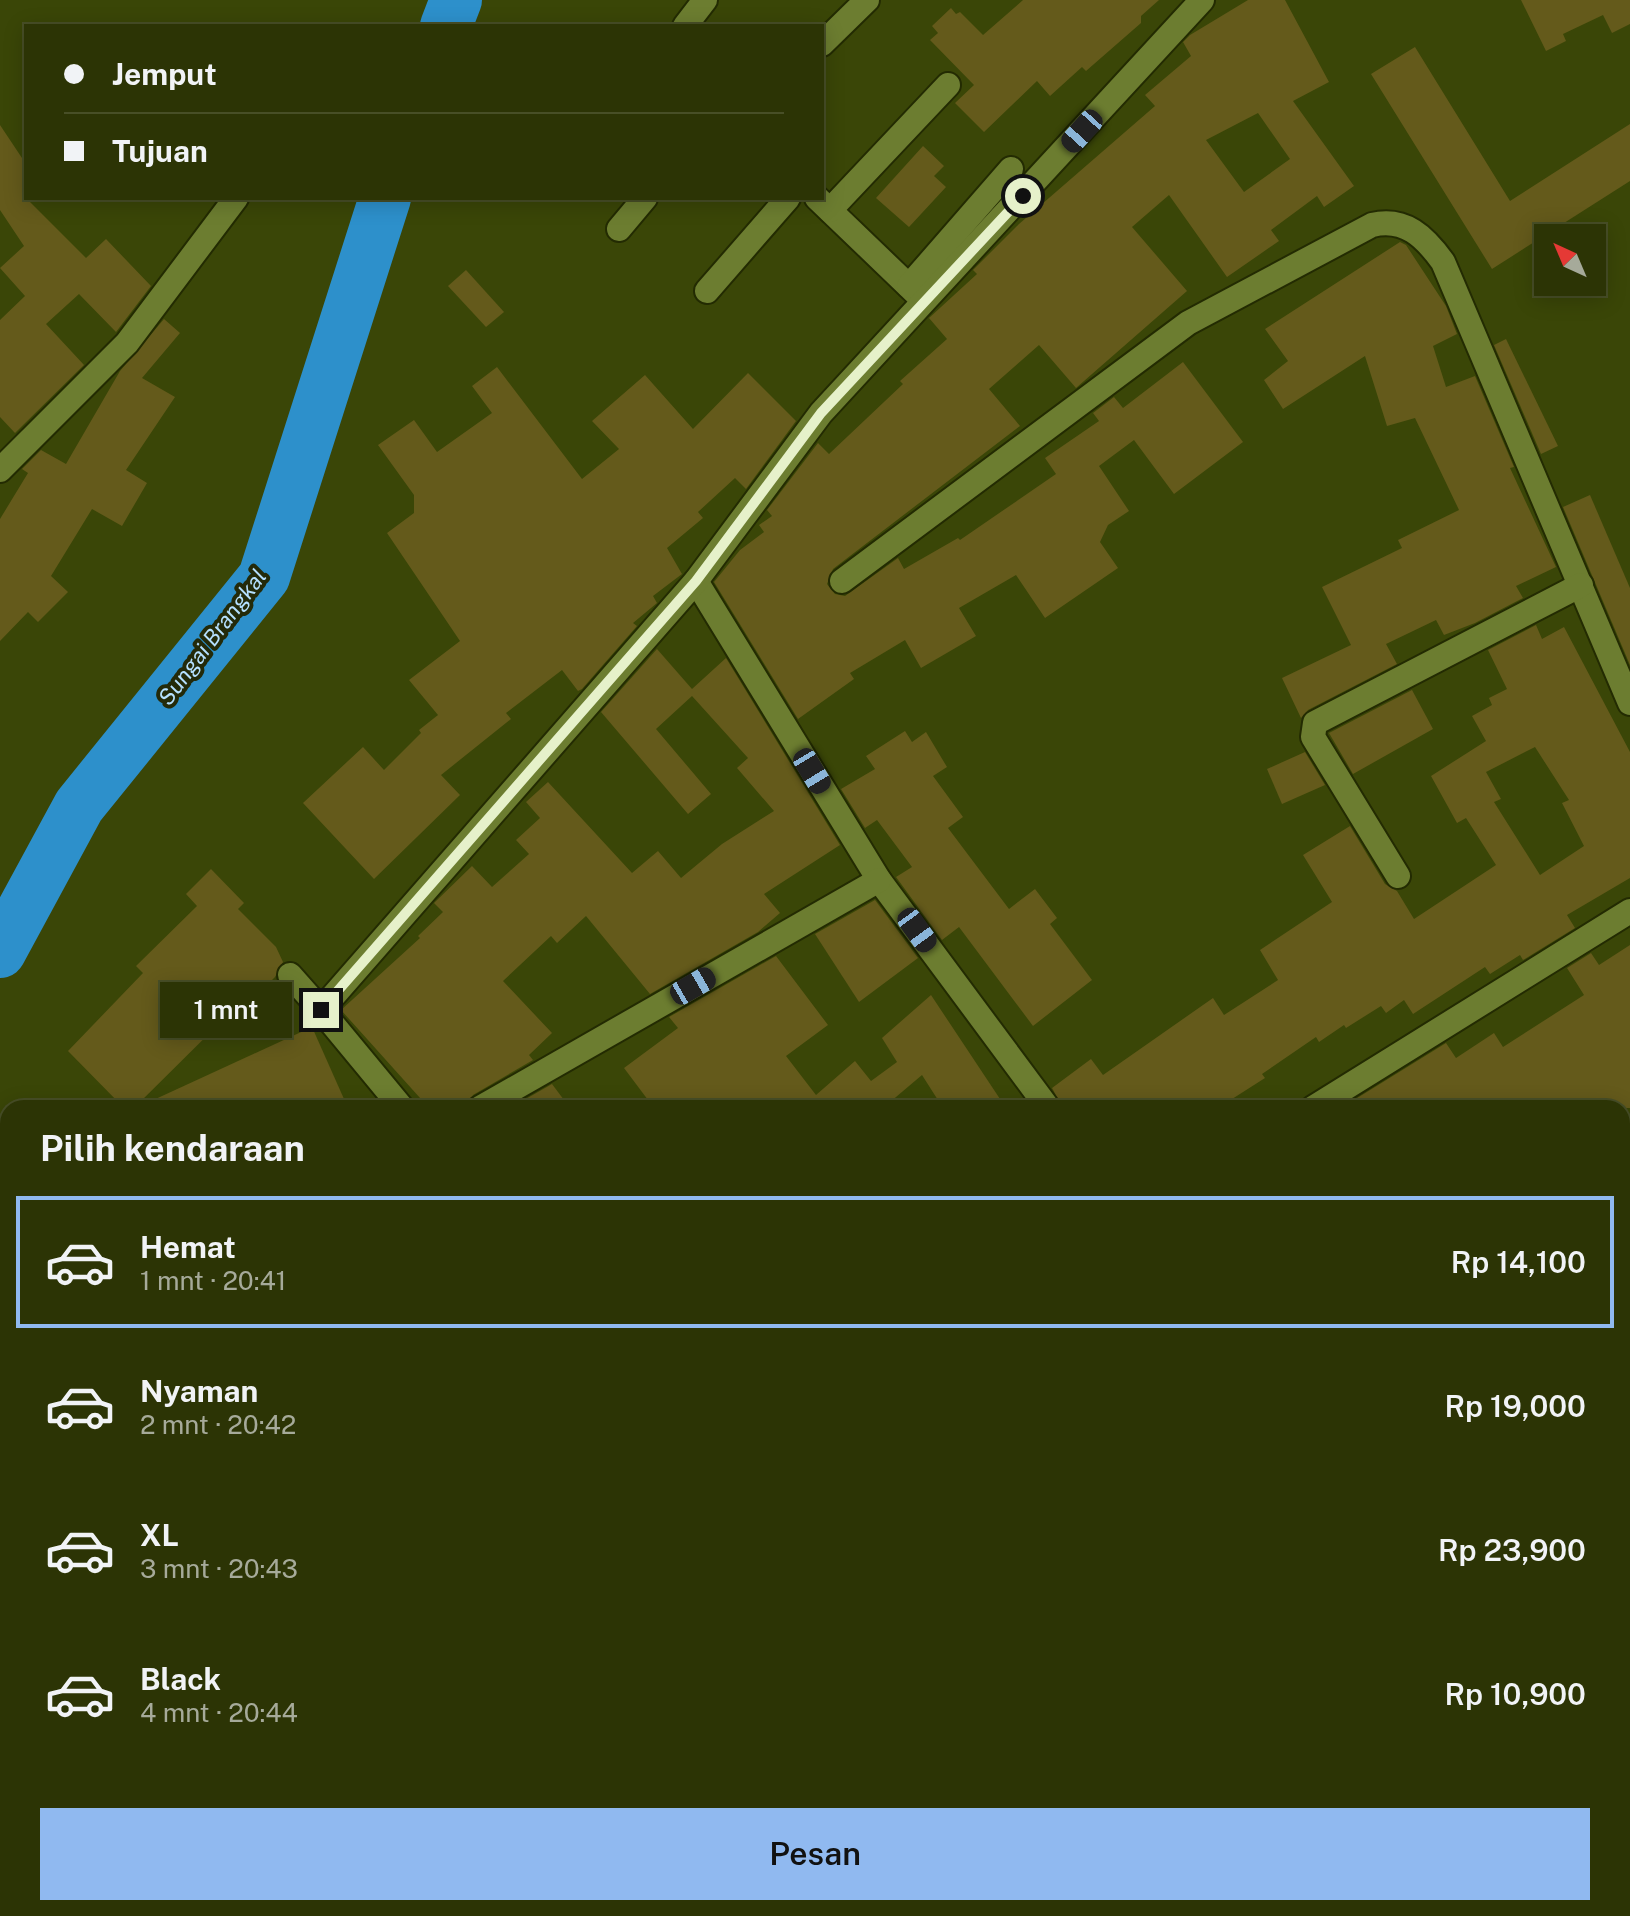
<!DOCTYPE html>
<html lang="id">
<meta charset="utf-8">
<style>
:root{--surface:#2c3405;--page:#383f13;--text:#f1f3f6;--muted:#a6aa9a;--line:#484f27;--accent:#90b9f0}
body{margin:0;font-family:"Public Sans",sans-serif;background:var(--page);color:var(--text);height:100vh;display:flex;flex-direction:column;font-size:30px;white-space:nowrap}
*{box-sizing:border-box;margin:0}
p{font-size:26px;color:var(--muted)}
.icon{flex:none;width:44px;height:44px;fill:none;stroke:currentColor;stroke-width:2;stroke-linecap:round;stroke-linejoin:round}
.map{position:relative;flex:1;overflow:hidden}
.details{position:absolute;left:0px;top:1100px;width:1630px;height:816px;display:flex;flex-direction:column;background:var(--surface);border-radius:24px 24px 0 0;box-shadow:0 4px 20px #0003,0 0 0 2px var(--line)}
.details>*{flex:none}
.guide{position:absolute;left:24px;top:24px;width:800px;height:176px;border-radius:0px;box-shadow:0 4px 20px #0003,0 0 0 2px var(--line);display:grid;align-content:center;height:176px;padding:0 40px;background:var(--surface)}
.needle{width:52px;rotate:316deg}
.controls{position:absolute;left:1534px;top:224px;display:grid;gap:16px}
.controls a{display:grid;place-items:center;width:72px;height:72px;border-radius:0px;background:var(--surface);box-shadow:0 4px 20px #0003,0 0 0 2px var(--line);font-size:40px}
.end{position:absolute;width:36px;height:36px;margin:-18px;border:10px solid #e6f1ca;background:#111;box-shadow:0 0 0 4px #111}
.from{border-radius:50%}
.bubble{position:absolute;height:56px;border-radius:0px;background:var(--surface);box-shadow:0 4px 20px #0003,0 0 0 2px var(--line);font-size:26px;font-weight:600;line-height:56px;text-align:center}
.car{position:absolute;width:24px;height:48px;margin:-24px -12px;border-radius:10px;box-shadow:0 0 6px 2px #0007;background:linear-gradient(#222 24%,#8ab4d8 0 40%,#222 0 76%,#8ab4d8 0 86%,#222 0)}
.guide b{display:flex;align-items:center;gap:28px;height:76px;font-size:30px}
.guide b+b{border-top:2px solid var(--line)}
.guide i{width:20px;height:20px;background:var(--text)}
ul{padding:0;list-style:none}
li{display:flex;align-items:center;gap:24px;height:132px;margin:0 16px 12px;padding:0 24px;border:4px solid transparent;border-radius:0px}
li div{flex:1}
li b{display:block;font-size:30px}
li em{font-style:normal;font-weight:600}
li.on{border-color:var(--accent)}
li>.icon{width:72px;height:72px;stroke-width:1.5}
h2{padding:0 40px;font-size:36px;line-height:96px}
.button{display:flex;gap:16px;margin-top:auto;padding:16px 40px}
.button a{flex:1;height:92px;border-radius:0px;background:var(--accent);color:#111;font-size:32px;font-weight:600;line-height:92px;text-align:center}
.map>svg:first-child{display:block}
.lines{fill:none;stroke-linecap:round;stroke-linejoin:round}
.river{stroke:#2d90cb;stroke-width:52}
.building{fill:#645a1b;fill-rule:evenodd}
.street-casing{stroke:#232b02;stroke-width:28}
.street{stroke:#6c7d30;stroke-width:24}
.route{stroke:#e6f1ca;stroke-width:10}
.labels{text-anchor:middle;dominant-baseline:central;stroke-width:8;stroke-linejoin:round;paint-order:stroke}
.water-label{font-size:22px;font-style:italic;fill:#b5e0ff;stroke:#232a0a}
</style>
<div class="map">
<svg width="1630" height="1916" viewBox="0 0 1630 1916">
<rect width="100%" height="100%" fill="#3a4607"/>
<g class="lines">
<g class="river">
<path d="M446,26L456,0"/>
<path d="M0,952L79,806L264,577L385,198"/>
</g>
</g>
<g class="building">
<path d="M1023,0H1159L1141,16V23L1086,71L1082,67L1050,96L1037,81L984,132L955,103L974,85L930,40L938,33L932,26L951,8L956,14L960,12L983,35Z"/>
<path d="M1248,0H1285L1329,82L1293,101L1354,186L1324,207L1317,196L1271,230L1279,241L1227,277L1169,195L1132,227L1187,291L1076,388L1039,345L989,389L1020,426L833,569L827,584L835,594L845,596L898,558L904,569L958,538L960,540L1056,474L1045,458L1099,421L1093,413L1114,397L1123,408L1183,362L1243,442L1174,494L1134,440L1099,466L1129,511L1108,525L1100,542L1118,568L1045,618L1016,575L959,608L976,636L921,668L905,640L850,673L854,679L798,719L714,582L740,550L764,532L759,525L772,516L767,510L818,443L829,454L903,384L900,381L947,339L929,318L977,274L973,270L1019,224L1155,106L1145,95L1191,56L1183,42L1190,35ZM1258,113L1290,159L1244,192L1206,140Z"/>
<path d="M1521,0H1630V24L1612,33L1603,15L1563,34L1566,41L1546,51Z"/>
<path d="M1415,47L1510,201L1630,124V181L1492,269L1371,74Z"/>
<path d="M0,125L26,164V198L86,258L106,239L151,286L116,332L79,294L46,324L84,365L15,433L0,417V320L25,296L0,268L24,246L0,210Z"/>
<path d="M923,146L944,166L934,176L946,187L909,227L876,198Z"/>
<path d="M1400,242L1406,245L1446,306L1457,334L1433,346L1446,387L1475,376L1514,467L1510,468L1556,567L1516,586L1523,598L1475,623L1444,635L1436,620L1386,644L1397,664L1308,710L1301,718L1282,678L1351,645L1322,587L1402,548L1398,540L1459,510L1415,418L1387,426L1365,356L1283,409L1264,380L1288,361L1265,329Z"/>
<path d="M466,270L504,312L486,327L448,286Z"/>
<path d="M164,319L180,333L142,378L175,397L126,470L147,483L122,526L92,509L51,576L68,592L38,622L28,612L0,641V519L28,473L22,469L41,450L66,464L120,371Z"/>
<path d="M1506,339L1558,446L1541,454L1494,345Z"/>
<path d="M497,367L582,479L619,449L592,421L645,375L693,429L748,373L796,421L746,489L735,478L698,512L703,518L667,548L682,574L653,596L657,603L633,623L637,626L582,689L578,691L562,670L506,713L511,719L441,775L460,795L374,879L303,803L363,747L384,770L421,733L419,730L438,715L409,680L460,641L387,533L414,513V495L378,445L414,420L437,452L492,413L472,386Z"/>
<path d="M1590,495L1630,588V665L1563,507Z"/>
<path d="M1536,625L1542,639L1564,627L1630,752V878L1567,915L1575,928L1523,960L1520,955L1490,974L1485,967L1413,1014L1404,1000L1386,1013L1381,1006L1346,1028L1344,1025L1319,1042L1316,1037L1262,1074L1265,1078L1218,1108H1063L1052,1088L1091,1059L1103,1075L1213,998L1224,1015L1278,980L1260,950L1332,902L1303,855L1350,826L1385,884L1397,891L1414,919L1496,865L1466,818L1457,823L1431,776L1486,741L1472,716L1492,705L1489,698L1507,689L1488,650ZM1535,747L1569,800L1562,803L1584,846L1540,875L1494,802L1501,799L1486,772Z"/>
<path d="M657,649L692,689L726,658L840,845L764,894L780,913L758,932L650,994L586,916L557,943L551,936L503,981L552,1033L529,1055L533,1060L473,1095L465,1108H429L341,1010L420,938L418,936L443,912L434,903L472,866L492,887L529,854L516,840L540,818L526,802L548,782L632,873L658,851L681,878L722,844L774,811L737,768L748,758L692,696L656,729L711,794L688,814L601,712Z"/>
<path d="M1412,690L1433,729L1353,774L1329,733Z"/>
<path d="M905,731L912,742L926,732L947,767L933,776L963,817L948,828L1009,909L1035,889L1057,918L1050,924L1092,980L1033,1026L959,927L942,940L896,877L912,867L877,820L865,828L841,789L875,769L866,756Z"/>
<path d="M1305,752L1325,785L1282,804L1267,769Z"/>
<path d="M211,869L244,903L238,909L276,947L283,962L275,977L252,1000L248,995L134,1108H124L68,1051L143,973L136,966L197,906L186,894Z"/>
<path d="M875,900L918,958L859,1002L815,934Z"/>
<path d="M1630,945V1108H1341L1446,1043L1456,1058L1494,1033L1503,1047L1584,995L1567,968L1591,953L1599,965Z"/>
<path d="M776,956L828,1025L786,1056L816,1095L855,1061L871,1081L897,1062L882,1038L931,995L1006,1108H943L922,1075L883,1108H654L624,1068L678,1028L669,1017Z"/>
<path d="M312,1027L348,1108H136Z"/>
<path d="M552,1084L570,1108H510Z"/>
</g>
<g class="lines">
<g class="street-casing">
<g id="street">
<path d="M685,26L705,0"/>
<path d="M822,44L867,0"/>
<path d="M817,198L919,296"/>
<path d="M830,210L948,85"/>
<path d="M619,229L645,198"/>
<path d="M909,286L1011,169"/>
<path d="M707,291L788,198"/>
<path d="M0,470L127,343L236,198"/>
<path d="M696,581L879,880L1048,1108"/>
<path d="M842,581L1188,323L1372,225C1405,217 1425,237 1443,262L1630,703"/>
<path d="M1398,876L1313,737L1315,723L1581,585"/>
<path d="M290,975L321,1010"/>
<path d="M402,1108L321,1010L696,581L821,413L1202,0"/>
<path d="M480,1108L879,880"/>
<path d="M1313,1108L1630,911"/>
<path d="M1622,1291L1630,1286"/>
<path d="M0,1550L8,1531"/>
<path d="M0,1785L8,1798"/>
<path d="M1622,1790L1630,1799"/>
<path d="M1622,1867L1630,1861"/>
<path d="M0,1898L8,1892"/>
<path d="M80,1908L86,1916"/>
<path d="M1070,1908L1077,1916"/>
<path d="M657,1916L669,1908"/>
<path d="M910,1916L921,1908"/>
<path d="M1557,1916L1568,1908"/>
</g>
</g>
<use href="#street" class="street"/>
</g>
<g class="lines">
<path class="route" d="M321,1010L696,581L821,413L1023,196"/>
</g>
<g class="labels">
<g class="water-label">
<text transform="translate(212 637) rotate(-53)">Sungai Brangkal</text>
</g>
</g>
</svg>
<div class="controls">
<a><svg class="needle" viewBox="-14 -14 28 28"><path d="M0-13l5 13h-10z" fill="#e53935"/><path d="M0 13l5-13h-10z" fill="#a6aa9a"/></svg></a>
</div>
<i class="end from" style="left:1023px;top:196px"></i>
<i class="end" style="left:321px;top:1010px"></i>
<div class="bubble" style="left:160px;top:982px;width:132px">1 mnt</div>
<i class="car" style="left:1082px;top:131px;rotate:222deg"></i>
<i class="car" style="left:812px;top:771px;rotate:149deg"></i>
<i class="car" style="left:917px;top:930px;rotate:144deg"></i>
<i class="car" style="left:693px;top:986px;rotate:60deg"></i>
<div class="guide">
<b><i class="from"></i>Jemput</b>
<b><i></i>Tujuan</b>
</div>
<section class="details">
<h2>Pilih kendaraan</h2>
<ul>
<li class="on"><svg class="icon" aria-label="car" viewBox="0 0 24 24"><path d="M5 17H2v-5l4-1 3-4h7l3 4 3 1v5h-3M9 17h6M6 11h13"/><circle cx="7" cy="17" r="2"/><circle cx="17" cy="17" r="2"/></svg><div><b>Hemat</b><p>1 mnt · 20:41</p></div><em>Rp 14,100</em></li>
<li><svg class="icon" aria-label="car" viewBox="0 0 24 24"><path d="M5 17H2v-5l4-1 3-4h7l3 4 3 1v5h-3M9 17h6M6 11h13"/><circle cx="7" cy="17" r="2"/><circle cx="17" cy="17" r="2"/></svg><div><b>Nyaman</b><p>2 mnt · 20:42</p></div><em>Rp 19,000</em></li>
<li><svg class="icon" aria-label="car" viewBox="0 0 24 24"><path d="M5 17H2v-5l4-1 3-4h7l3 4 3 1v5h-3M9 17h6M6 11h13"/><circle cx="7" cy="17" r="2"/><circle cx="17" cy="17" r="2"/></svg><div><b>XL</b><p>3 mnt · 20:43</p></div><em>Rp 23,900</em></li>
<li><svg class="icon" aria-label="car" viewBox="0 0 24 24"><path d="M5 17H2v-5l4-1 3-4h7l3 4 3 1v5h-3M9 17h6M6 11h13"/><circle cx="7" cy="17" r="2"/><circle cx="17" cy="17" r="2"/></svg><div><b>Black</b><p>4 mnt · 20:44</p></div><em>Rp 10,900</em></li>
</ul>
<div class="button"><a>Pesan</a></div>
</section>
</div>
